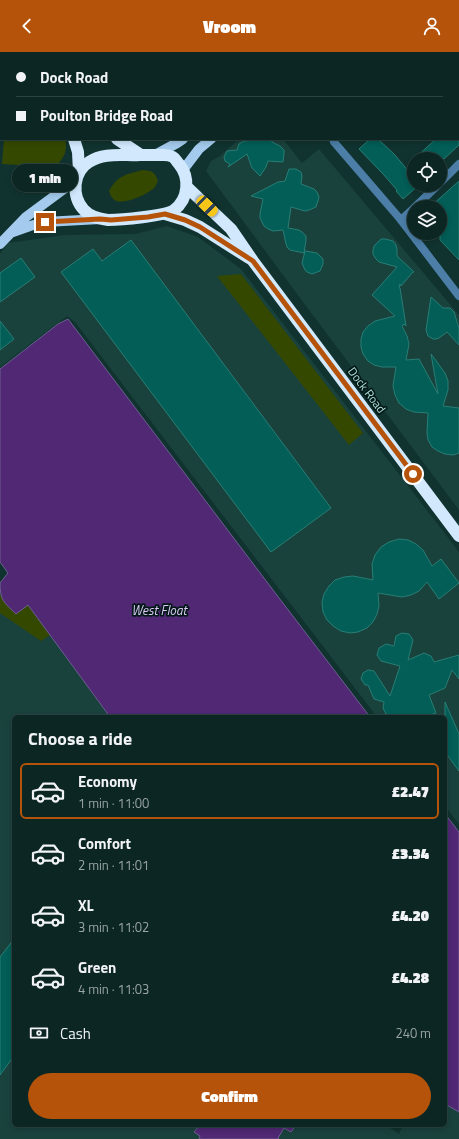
<!DOCTYPE html>
<meta charset="utf-8">
<style>
:root{--surface:#0c2623;--page:#1a3230;--text:#f1f3f6;--muted:#9aa5a6;--line:#2c4341;--accent:#b45309}
body{margin:0;font-family:"Titillium Web",sans-serif;background:var(--page);color:var(--text);height:100vh;display:flex;flex-direction:column;font-size:15px;white-space:nowrap}
*{box-sizing:border-box;margin:0}
p{font-size:13px;color:var(--muted)}
.icon{flex:none;width:22px;height:22px;fill:none;stroke:currentColor;stroke-width:2;stroke-linecap:round;stroke-linejoin:round}
.map{position:relative;flex:1;overflow:hidden}
.side{position:absolute;left:12px;top:663px;width:435px;height:412px;display:flex;flex-direction:column;background:var(--surface);border-radius:6px;box-shadow:0 2px 6px #0003,0 0 0 1px var(--line)}
.side>*{flex:none}
.banner{position:absolute;left:0px;top:0px;width:459px;height:88px;box-shadow:0 2px 6px #0003,0 0 0 1px var(--line);display:grid;align-content:center;height:88px;padding:0 16px;background:var(--surface)}
.tools{position:absolute;left:407px;top:100px;display:grid;gap:8px}
.tools a{display:grid;place-items:center;width:40px;height:40px;border-radius:50%;background:var(--surface);box-shadow:0 2px 6px #0003,0 0 0 1px var(--line);font-size:20px}
.end{position:absolute;width:18px;height:18px;margin:-9px;border:5px solid #b45309;background:#fff;box-shadow:0 0 0 2px #fff}
.from{border-radius:50%}
.bubble{position:absolute;height:28px;border-radius:14px;background:var(--surface);box-shadow:0 2px 6px #0003,0 0 0 1px var(--line);font-size:13px;font-weight:800;line-height:28px;text-align:center}
.car{position:absolute;width:12px;height:24px;margin:-12px -6px;border-radius:5px;box-shadow:0 0 3px 1px #0007;background:linear-gradient(#f5c518 24%,#345 0 40%,#f5c518 0 76%,#345 0 86%,#f5c518 0)}
.banner b{display:flex;align-items:center;gap:14px;height:38px;font-size:15px}
.banner b+b{border-top:1px solid var(--line)}
.banner i{width:10px;height:10px;background:var(--text)}
ul{padding:0;list-style:none}
li{display:flex;align-items:center;gap:12px;height:56px;margin:0 8px 6px;padding:0 8px;border:2px solid transparent;border-radius:6px}
li div{flex:1}
li b{display:block;font-size:15px}
li em{font-style:normal;font-weight:800}
li.current{border-color:var(--accent)}
li>.icon{width:36px;height:36px;stroke-width:1.5}
h2{padding:0 16px;font-size:18px;line-height:48px}
.pay{display:flex;align-items:center;gap:10px;height:44px;padding:0 16px;font-size:15px}
.pay p{margin-inline-start:auto}
.action{display:flex;gap:8px;margin-top:auto;padding:8px 16px}
.action a{flex:1;height:46px;border-radius:24px;background:var(--accent);color:#fff;font-size:16px;font-weight:800;line-height:46px;text-align:center}
header{display:flex;justify-content:space-between;align-items:center;height:52px;padding:0 16px;background:var(--accent);color:#fff;font-size:18px;font-weight:800}
.map>svg:first-child{display:block}
.built{fill:#1a423d}
.green{fill:#354800}
.water{fill:#502874;stroke:#6c5f92}
.building{fill:#025e57;stroke:#287e75}
.lines{fill:none;stroke-linecap:round;stroke-linejoin:round}
.street{stroke:#4c7ea8;stroke-width:8}
.primary{stroke:#a4cbed;stroke-width:10}
.highway{stroke:#d1e8fd;stroke-width:12}
.route{stroke:#b45309;stroke-width:5}
.labels{text-anchor:middle;dominant-baseline:central;stroke-width:3.5;stroke-linejoin:round;paint-order:stroke}
.street-label{font-size:12px;fill:#afdfd8;stroke:#021917}
.water-label{font-size:13px;font-style:italic;fill:#decbf7;stroke:#021917}
</style>
<header><svg class="icon" aria-label="back" viewBox="0 0 24 24"><path d="M15 5l-7 7 7 7"/></svg>Vroom<svg class="icon" aria-label="person" viewBox="0 0 24 24"><circle cx="12" cy="8" r="4"/><path d="M4 21q1-7 8-7t8 7"/></svg></header>
<div class="map">
<svg width="459" height="1087" viewBox="0 0 459 1087">
<rect width="100%" height="100%" fill="#10332f"/>
<g class="built">
<path d="M239,87H283L302,111L319,97L459,263V458L300,246L206,119L211,109L220,104Z"/>
<path d="M167,174L198,185L241,217L459,500V772L445,754V665H377L75,270L67,264L0,315V202L8,191L64,183L135,182Z"/>
<path d="M0,542L28,553L110,665H14V1073H210L209,1074H199L194,1079L201,1085L199,1087H0Z"/>
<path d="M445,1052L459,1060V1087H279L278,1086L284,1075L291,1080L296,1073H386L399,1082L403,1073H445Z"/>
</g>
<g class="green">
<path d="M4,87H65C68,99 64,106 55,115L2,112Z"/>
<path d="M142,118C152,119 155,119 158,129C157,131 156,133 155,135C149,142 126,152 116,149C112,147 110,143 109,139C118,123 125,123 142,118Z"/>
<path d="M241,222L363,381L349,393L217,224Z"/>
<path d="M0,542L4,549L28,553L50,583L41,589L0,561Z"/>
</g>
<g class="water">
<path d="M68,267L276,542L370,665H110L28,553L16,562C4,550 0,549 0,531L8,521L0,510V317L58,272Z"/>
<path d="M445,762L459,780V1060L445,1052Z"/>
<path d="M210,1073H296L291,1080L284,1076L278,1086L279,1087H199L200,1084L194,1080L199,1074H209Z"/>
</g>
<g class="building">
<path d="M256,87H272V90L280,94L284,98V101L283,110L268,109L266,115L260,124L252,116L247,102L228,115L230,112L225,109L224,105L227,99L237,98L239,92L244,89L257,88Z"/>
<path d="M370,87H378L395,103L414,126V133H419L403,147L396,139L397,138L383,122L359,97Z"/>
<path d="M436,87H459V93L444,107H414Z"/>
<path d="M289,117H296L301,120L302,124L301,132L314,137L317,140L319,145L318,149L316,155L309,158L305,159L291,155L288,176L299,178L302,180L306,184V188L304,201L290,198L287,195L286,192L283,178L273,179L268,177L264,174L260,166V162L263,147L251,144L278,130L285,129Z"/>
<path d="M459,129V208L440,188V155H430Z"/>
<path d="M381,187H385L393,189L396,193L397,198V204L414,220H413L401,234L400,232L399,235L400,236L406,274L404,272L402,274L407,284L409,292L406,308L419,307L438,342L431,302L445,321L448,329V338L443,354L459,356V401L453,403L445,402L438,399L432,395L428,388L427,381L428,361L414,360L406,357L399,351L395,343L393,334L396,315H382L374,313L368,309L363,302L361,295V287L363,280L368,274L375,269L395,264L372,243L397,215L379,210L376,207L373,202V198L374,194Z"/>
<path d="M131,188L331,456L271,500L61,220L93,197L102,209Z"/>
<path d="M305,199L317,201L323,207V212L320,219L312,222L307,220L305,218L302,211Z"/>
<path d="M21,206L35,225L0,250V221Z"/>
<path d="M431,245L443,256H450L454,260L459,276V293L447,280L439,286L436,287H433L428,284L426,278Z"/>
<path d="M0,269L14,287L0,298Z"/>
<path d="M399,487L408,488L416,492L423,498L432,514L441,507L459,531L439,547L427,530L419,539L411,543L402,545L378,541L379,554L377,562L373,570L367,576L358,580L350,581L341,579L333,574L327,568L323,560L322,550L324,542L329,534L335,528L344,525L353,524L373,528L372,512L375,503L381,495L389,490Z"/>
<path d="M402,581L409,582L413,588L408,608L424,601L431,604L434,610L459,603V627L452,618L445,636L429,643L436,661L425,665H397L386,662L383,656L384,650L374,647L368,633H365L361,627L363,621L368,618L374,619L390,644L400,614L381,609L377,603L379,596L386,592L394,594L396,584Z"/>
<path d="M445,650L459,682V719L445,700Z"/>
<path d="M14,887V1004L0,1023V905Z"/>
</g>
<g class="lines">
<g class="street">
<path d="M458,10L459,9"/>
<path d="M333,87L334,90L401,168L459,244"/>
<path d="M440,131L459,112"/>
<path d="M415,155L438,133"/>
<path d="M401,168L414,156"/>
</g>
<g class="primary">
<path d="M283,1V0"/>
<path d="M300,1L301,0"/>
<path d="M155,103L177,91L183,87"/>
<path d="M183,118L199,97L211,87"/>
<path d="M13,180L30,174L45,170L100,167"/>
<path d="M0,192L26,165L76,128"/>
</g>
<g class="highway">
<path d="M0,4L1,5"/>
<path d="M0,27L1,28"/>
<path d="M74,87L78,100L79,120"/>
<path d="M117,87L141,103"/>
<path d="M164,103C167,103 171,104 173,105C175,106 177,110 179,112C190,125 189,147 174,158C166,164 120,168 108,168C99,167 90,165 84,158C71,144 73,120 89,110C104,100 123,104 140,103C148,103 156,103 164,103Z"/>
<path d="M187,135L231,177L253,209L459,484"/>
<path d="M165,162L185,168L200,175L249,206"/>
</g>
</g>
<g class="lines">
<path class="route" d="M45,170L100,167L111,168L148,165L165,162L185,168L200,175L253,209L413,422"/>
</g>
<g class="labels">
<g class="street-label">
<text transform="translate(367 338) rotate(53)">Dock Road</text>
</g>
<g class="water-label">
<text x="159" y="558">West Float</text>
</g>
</g>
</svg>
<div class="tools">
<a><svg class="icon" aria-label="locate" viewBox="0 0 24 24"><circle cx="12" cy="12" r="6"/><path d="M12 2v4M12 18v4M2 12h4M18 12h4"/></svg></a>
<a><svg class="icon" aria-label="layers" viewBox="0 0 24 24"><path d="M12 4l9 5-9 5-9-5zM3 14l9 5 9-5"/></svg></a>
</div>
<i class="end from" style="left:413px;top:422px"></i>
<i class="end" style="left:45px;top:170px"></i>
<div class="bubble" style="left:12px;top:112px;width:66px">1 min</div>
<i class="car" style="left:207px;top:154px;rotate:134deg"></i>
<div class="banner">
<b><i class="from"></i>Dock Road</b>
<b><i></i>Poulton Bridge Road</b>
</div>
<section class="side">
<h2>Choose a ride</h2>
<ul>
<li class="current"><svg class="icon" aria-label="car" viewBox="0 0 24 24"><path d="M5 17H2v-5l4-1 3-4h7l3 4 3 1v5h-3M9 17h6M6 11h13"/><circle cx="7" cy="17" r="2"/><circle cx="17" cy="17" r="2"/></svg><div><b>Economy</b><p>1 min · 11:00</p></div><em>£2.47</em></li>
<li><svg class="icon" aria-label="car" viewBox="0 0 24 24"><path d="M5 17H2v-5l4-1 3-4h7l3 4 3 1v5h-3M9 17h6M6 11h13"/><circle cx="7" cy="17" r="2"/><circle cx="17" cy="17" r="2"/></svg><div><b>Comfort</b><p>2 min · 11:01</p></div><em>£3.34</em></li>
<li><svg class="icon" aria-label="car" viewBox="0 0 24 24"><path d="M5 17H2v-5l4-1 3-4h7l3 4 3 1v5h-3M9 17h6M6 11h13"/><circle cx="7" cy="17" r="2"/><circle cx="17" cy="17" r="2"/></svg><div><b>XL</b><p>3 min · 11:02</p></div><em>£4.20</em></li>
<li><svg class="icon" aria-label="car" viewBox="0 0 24 24"><path d="M5 17H2v-5l4-1 3-4h7l3 4 3 1v5h-3M9 17h6M6 11h13"/><circle cx="7" cy="17" r="2"/><circle cx="17" cy="17" r="2"/></svg><div><b>Green</b><p>4 min · 11:03</p></div><em>£4.28</em></li>
</ul>
<div class="pay"><svg class="icon" aria-label="cash" viewBox="0 0 24 24"><path d="M3 7h18v10H3z"/><circle cx="12" cy="12" r="2"/></svg>Cash<p>240 m</p></div>
<div class="action"><a>Confirm</a></div>
</section>
</div>
